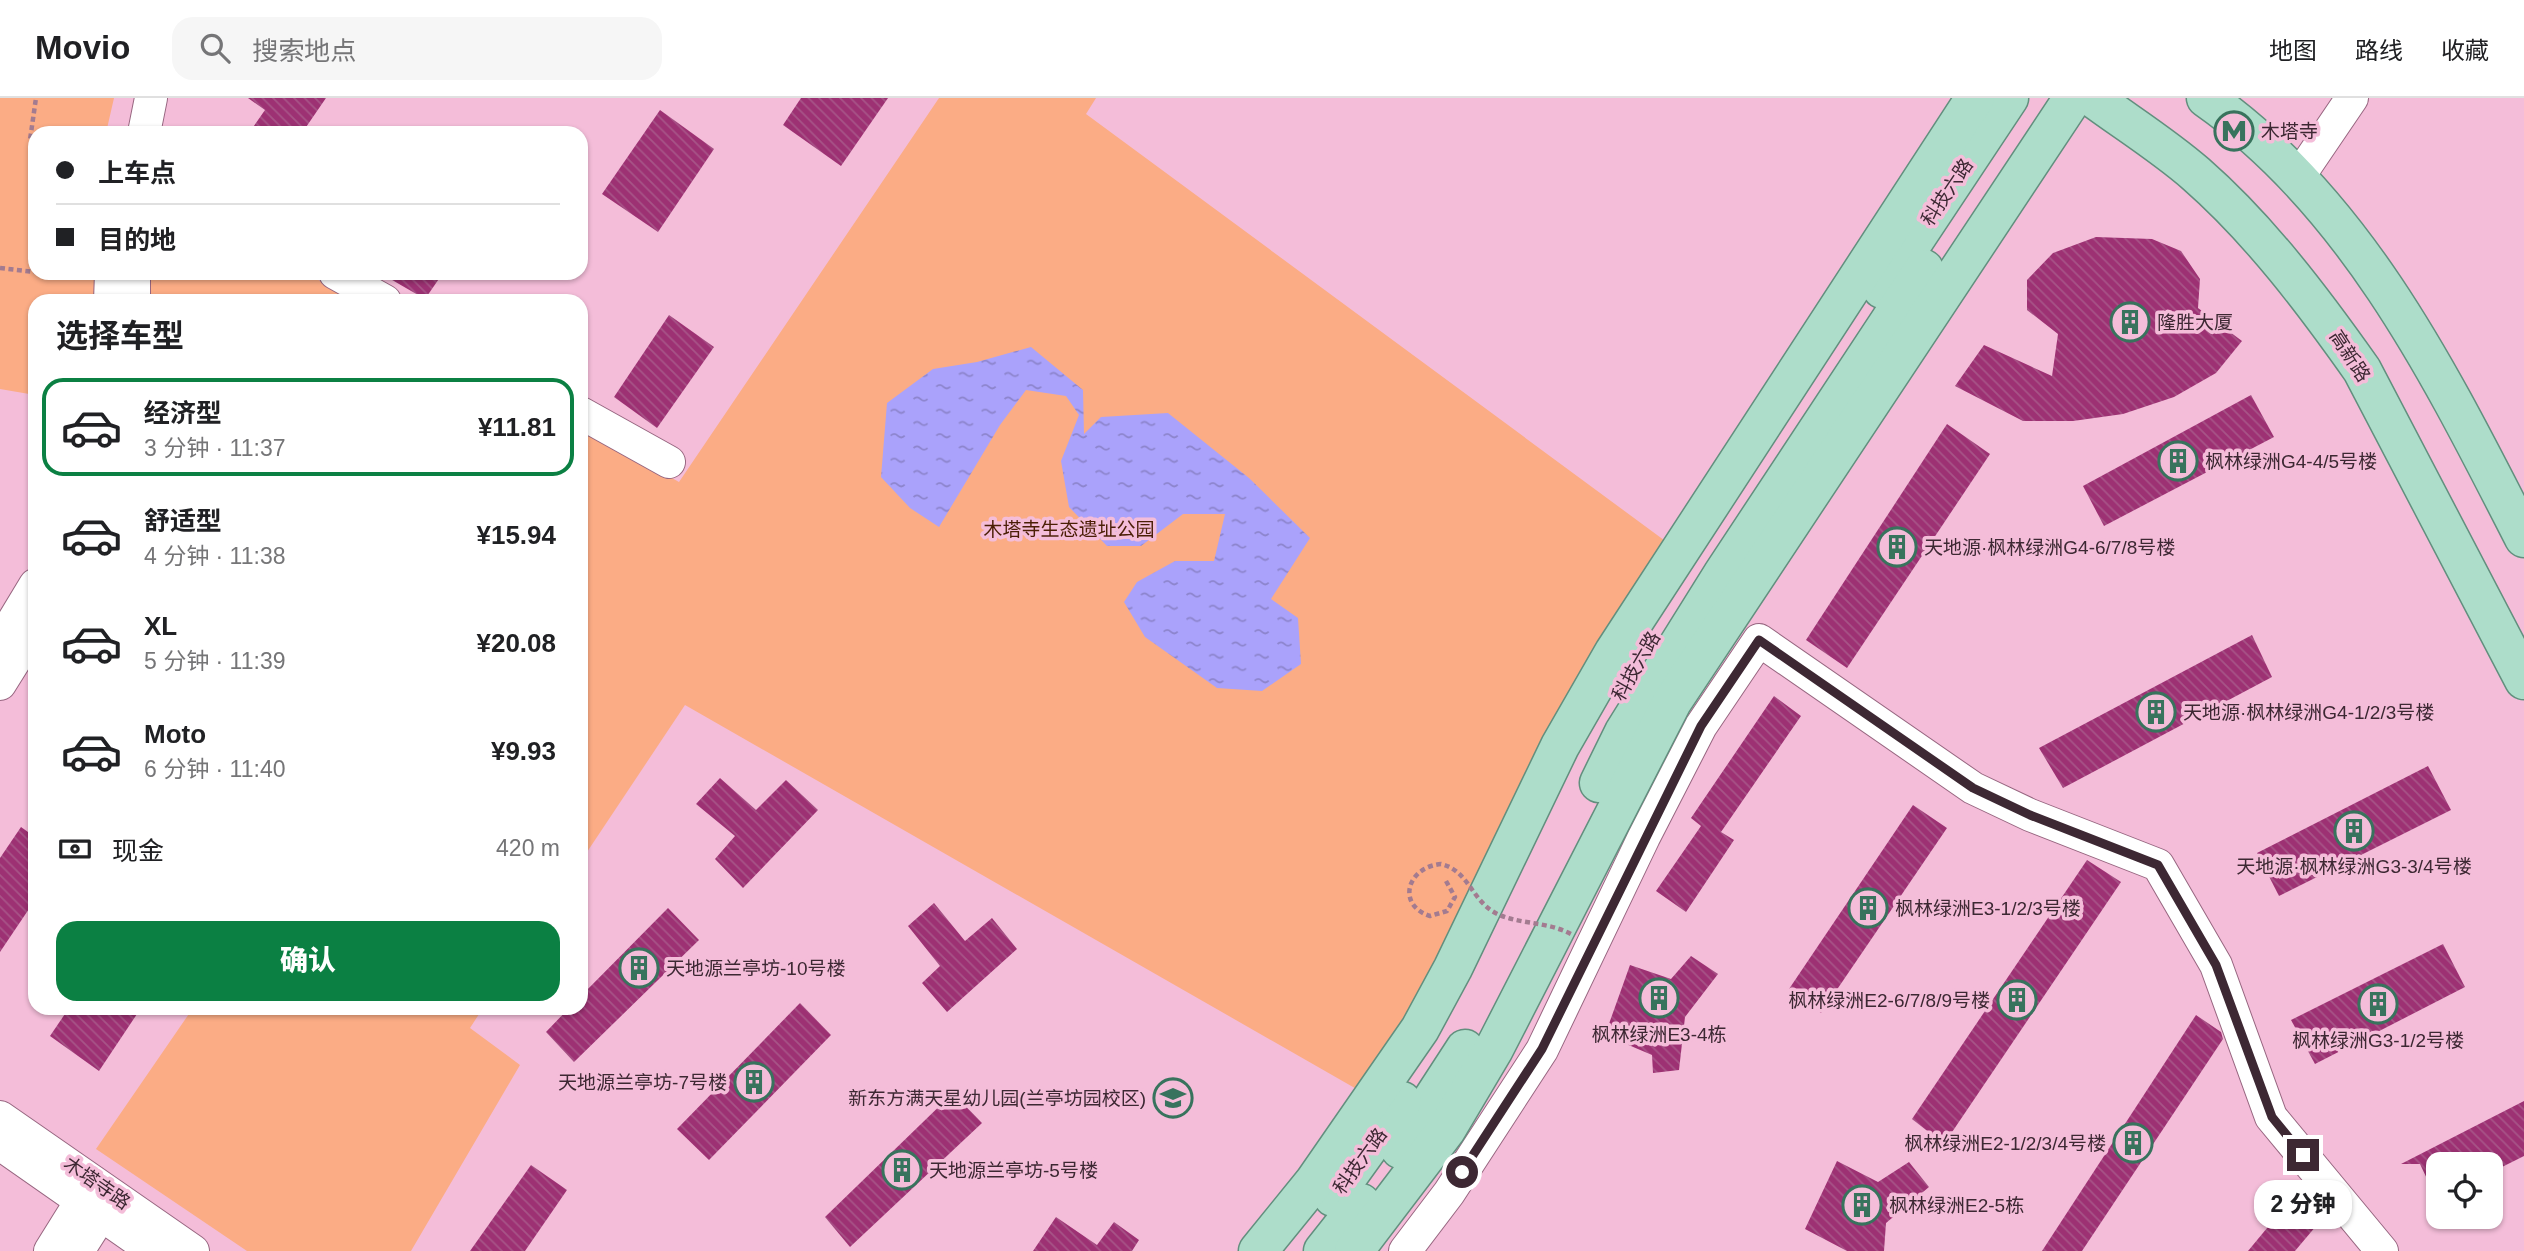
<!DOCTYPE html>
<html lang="zh">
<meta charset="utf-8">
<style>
:root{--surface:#fff;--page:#f6f6f6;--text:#202124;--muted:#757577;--line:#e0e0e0;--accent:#0b8043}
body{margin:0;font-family:Helvetica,"Noto Sans SC",sans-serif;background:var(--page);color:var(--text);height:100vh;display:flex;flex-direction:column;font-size:26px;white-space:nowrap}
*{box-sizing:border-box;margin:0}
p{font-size:23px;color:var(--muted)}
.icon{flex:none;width:38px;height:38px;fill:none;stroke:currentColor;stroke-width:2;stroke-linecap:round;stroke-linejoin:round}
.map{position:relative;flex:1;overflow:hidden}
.side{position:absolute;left:28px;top:196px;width:560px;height:721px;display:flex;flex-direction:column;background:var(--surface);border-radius:21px;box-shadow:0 2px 5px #0004}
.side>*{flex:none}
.guide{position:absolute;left:28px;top:28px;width:560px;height:154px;border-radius:21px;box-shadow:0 2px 5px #0004;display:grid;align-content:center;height:154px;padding:0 28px;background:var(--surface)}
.fabs{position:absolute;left:2426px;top:1054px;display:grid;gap:14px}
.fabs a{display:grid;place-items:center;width:77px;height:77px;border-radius:14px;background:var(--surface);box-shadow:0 2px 5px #0004;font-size:35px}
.end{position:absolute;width:32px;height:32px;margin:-16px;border:9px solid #3d2833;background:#fff;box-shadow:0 0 0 4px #fff}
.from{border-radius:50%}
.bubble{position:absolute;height:49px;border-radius:21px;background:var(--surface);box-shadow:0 2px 5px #0004;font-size:23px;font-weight:800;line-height:49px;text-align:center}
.guide b{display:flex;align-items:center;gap:24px;height:66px;font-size:26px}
.guide b+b{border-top:2px solid var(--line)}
.guide i{width:18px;height:18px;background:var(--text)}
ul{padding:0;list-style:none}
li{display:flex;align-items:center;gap:21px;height:98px;margin:0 14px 10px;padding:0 14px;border:4px solid transparent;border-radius:21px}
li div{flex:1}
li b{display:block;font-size:26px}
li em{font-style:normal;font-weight:800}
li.selected{border-color:var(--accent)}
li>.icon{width:63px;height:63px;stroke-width:1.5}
h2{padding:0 28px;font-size:32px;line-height:84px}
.pay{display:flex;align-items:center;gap:18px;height:77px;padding:0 28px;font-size:26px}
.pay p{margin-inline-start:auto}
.primary-button{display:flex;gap:14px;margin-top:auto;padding:14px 28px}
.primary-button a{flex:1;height:80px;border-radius:21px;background:var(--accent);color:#fff;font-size:28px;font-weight:800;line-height:80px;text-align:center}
header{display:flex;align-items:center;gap:42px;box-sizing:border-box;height:98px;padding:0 35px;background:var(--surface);border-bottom:2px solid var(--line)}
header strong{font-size:33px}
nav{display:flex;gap:38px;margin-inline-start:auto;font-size:24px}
.search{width:490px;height:63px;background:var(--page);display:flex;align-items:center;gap:18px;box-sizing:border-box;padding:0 24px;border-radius:21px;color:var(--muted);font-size:26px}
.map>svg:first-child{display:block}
.park{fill:#fbac85}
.water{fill:url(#water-ripples)}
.building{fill:url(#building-back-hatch)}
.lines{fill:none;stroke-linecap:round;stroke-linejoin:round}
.minor-casing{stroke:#976680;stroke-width:34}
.major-casing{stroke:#628f7e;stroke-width:41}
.path{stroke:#a37b90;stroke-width:4.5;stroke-dasharray:5 3.5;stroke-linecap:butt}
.minor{stroke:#fff;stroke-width:32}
.major{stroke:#adddca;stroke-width:38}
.path-bridge{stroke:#a37b90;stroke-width:4.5;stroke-dasharray:5 3.5;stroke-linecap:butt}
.route{stroke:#3d2833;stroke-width:9}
.labels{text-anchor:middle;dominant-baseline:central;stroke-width:7;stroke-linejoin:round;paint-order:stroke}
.poi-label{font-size:19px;fill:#3d2833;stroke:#f4bdd9;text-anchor:start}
.street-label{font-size:19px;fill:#3d2833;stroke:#f4bdd9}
.park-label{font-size:19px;fill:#4a1e05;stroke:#f4bdd9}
</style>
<header>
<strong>Movio</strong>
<div class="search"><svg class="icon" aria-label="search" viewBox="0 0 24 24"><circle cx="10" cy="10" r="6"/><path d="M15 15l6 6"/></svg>搜索地点</div>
<nav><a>地图</a><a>路线</a><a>收藏</a></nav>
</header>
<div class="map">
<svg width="2524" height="1153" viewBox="0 0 2524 1153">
<defs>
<pattern id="water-ripples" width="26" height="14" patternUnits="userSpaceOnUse" patternTransform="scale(1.75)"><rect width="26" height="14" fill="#aaa2fb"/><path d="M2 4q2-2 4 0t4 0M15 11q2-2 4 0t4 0" fill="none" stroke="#8c84cc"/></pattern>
<pattern id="building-back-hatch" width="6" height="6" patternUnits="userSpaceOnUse" patternTransform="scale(1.75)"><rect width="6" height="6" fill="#9d3173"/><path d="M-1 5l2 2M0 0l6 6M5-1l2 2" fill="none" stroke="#a75487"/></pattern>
</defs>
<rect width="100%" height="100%" fill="#f4bdd9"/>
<g class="park">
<path d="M0,0H114L106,35H35V175H306L356,203H35V297L0,291Z"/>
<path d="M939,0H1096L1086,16L1672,448L1426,898L1360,993L685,607L581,763V329L679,384Z"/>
<path d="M193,910H483L470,930L520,967L411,1153H247L96,1051Z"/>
</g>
<path class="water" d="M1031,249L1083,292L1084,336L1101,319L1168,315L1249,380L1310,440L1271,501L1298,520L1301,566L1262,593L1217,590L1145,539L1124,504L1137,484L1175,463H1214L1225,416H1183L1141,448H1107L1069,409L1061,363L1079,317L1066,298L1026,292L1000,327L939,429L910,410L881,379L887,305L933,271L977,264Z"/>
<g class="building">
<path d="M248,0H326L302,35H249L265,12Z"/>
<path d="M801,0H888L841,68L783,27Z"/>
<path d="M660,12L714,51L658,134L602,96Z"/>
<path d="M2096,139L2152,141L2181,153L2200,181L2198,210L2242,243L2216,275L2174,299L2123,316L2073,323H2023L1955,288L1984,247L2052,278L2058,236L2027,212V182L2053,155Z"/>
<path d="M380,175H443L425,201Z"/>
<path d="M669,217L714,249L657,330L614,299Z"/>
<path d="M2251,297L2274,339L2104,428L2083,388Z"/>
<path d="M1947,326L1990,356L1847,570L1806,542Z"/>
<path d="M2252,537L2272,579L2063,690L2039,650Z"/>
<path d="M1774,598L1801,618L1721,734L1734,742L1686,814L1656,793L1701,728L1691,720Z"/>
<path d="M2428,668L2451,712L2279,798L2257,755Z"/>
<path d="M720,680L756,712L786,682L818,712L743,790L715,761L735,738L696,706Z"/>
<path d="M1913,707L1947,730L1821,915L1789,891Z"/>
<path d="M21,729L35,739V802L0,854V760Z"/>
<path d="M2087,762L2121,784L1944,1046L1912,1021Z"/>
<path d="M934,805L965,843L992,820L1017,851L947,914L922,885L940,868L908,828Z"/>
<path d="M668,810L699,842L574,964L546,934L569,910H581V898Z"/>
<path d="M2443,846L2465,889L2315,966L2291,922Z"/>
<path d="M1691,858L1718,876L1685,919L1679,972L1653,975L1652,957L1605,937L1630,867L1671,881Z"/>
<path d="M800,905L831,937L709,1062L677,1031Z"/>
<path d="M69,910H141L99,973L50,938Z"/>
<path d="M2196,917L2221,934L2223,941L2082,1153H2042Z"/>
<path d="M953,995L982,1025L850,1149L825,1119Z"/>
<path d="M2524,1003V1058L2490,1075V1066H2438V1104L2420,1066H2401Z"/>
<path d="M1837,1063L1878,1084L1909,1064L1929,1089L1886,1125L1884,1153H1847L1805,1131Z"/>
<path d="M531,1067L567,1092L525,1153H470Z"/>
<path d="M2301,1089L2327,1115L2295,1153H2248Z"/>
<path d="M1056,1119L1097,1147L1114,1124L1139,1142L1132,1153H1033Z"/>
</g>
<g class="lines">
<g class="minor-casing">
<g id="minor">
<path d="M144,35L151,0"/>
<path d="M2297,81L2352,0"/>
<path d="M335,175L385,203"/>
<path d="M110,203L111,175"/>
<path d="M134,203V175"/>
<path d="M581,315L669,364"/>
<path d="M0,545L35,487"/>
<path d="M0,586L35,530"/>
<path d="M0,1019L193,1153"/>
<path d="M0,1046L153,1153"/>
<path d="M50,1153L93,1084"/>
<path d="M78,1153L113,1098"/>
<path d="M1405,1153L1449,1095L1542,952L1644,739L1701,628L1759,542L1973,690L2030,717L2158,767L2216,867L2271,1019L2382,1153"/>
</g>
</g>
<g class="major-casing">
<g id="major">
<path d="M2093,0C2127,25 2164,48 2196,76C2260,132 2314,204 2362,272L2524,582"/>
<path d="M2206,0C2357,106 2442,280 2524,440"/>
<path d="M1882,191L2009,0"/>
<path d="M1599,685L1624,634L1722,477L1924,171"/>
<path d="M1400,1051L1465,951"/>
<path d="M1333,1099L1402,1003"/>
<path d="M1258,1153L1314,1084L1420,931L1453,870L1560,648L1614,554L1975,0"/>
<path d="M1323,1153L1361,1105"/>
<path d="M1354,1153L1446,1032L1494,951L1672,604L2073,0"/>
</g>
</g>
<g class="path">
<path d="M35,47L30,42L36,0"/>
<path d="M0,170L35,174"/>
<path d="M49,175L87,179"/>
</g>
<use href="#minor" class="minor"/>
<use href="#major" class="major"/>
<path class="path-bridge" d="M1446,783L1455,799L1447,813L1430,818C1396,807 1407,769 1441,766C1467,772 1471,799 1492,813C1514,827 1544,822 1571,836"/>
</g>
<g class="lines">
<path class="route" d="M1462,1074L1542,951L1701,628L1759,542L1973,690L2030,717L2158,767L2216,867L2272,1019L2303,1057"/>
</g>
<defs>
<g id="metro-ring" transform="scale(2.0125)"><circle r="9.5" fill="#f4bdd9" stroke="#38735d" stroke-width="1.5"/><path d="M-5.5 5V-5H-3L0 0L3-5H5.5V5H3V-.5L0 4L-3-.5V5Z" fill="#38735d"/></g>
<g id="building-ring" transform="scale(2.0125)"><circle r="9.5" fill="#f4bdd9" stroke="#38735d" stroke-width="1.5"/><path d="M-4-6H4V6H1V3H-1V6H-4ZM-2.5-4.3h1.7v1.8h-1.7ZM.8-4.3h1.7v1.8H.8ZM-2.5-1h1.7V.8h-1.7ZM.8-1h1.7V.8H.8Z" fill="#38735d"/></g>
<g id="school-ring" transform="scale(2.0125)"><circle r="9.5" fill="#f4bdd9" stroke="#38735d" stroke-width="1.5"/><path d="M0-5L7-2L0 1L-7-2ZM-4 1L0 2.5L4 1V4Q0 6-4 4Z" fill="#38735d"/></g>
</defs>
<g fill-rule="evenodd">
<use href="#metro-ring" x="2234" y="33"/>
<use href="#building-ring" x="2130" y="224"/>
<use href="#building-ring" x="2178" y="363"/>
<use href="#building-ring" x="1897" y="449"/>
<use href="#building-ring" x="2156" y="614"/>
<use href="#building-ring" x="2354" y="733"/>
<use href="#building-ring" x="1868" y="810"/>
<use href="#building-ring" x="639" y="870"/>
<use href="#building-ring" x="1659" y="900"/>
<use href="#building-ring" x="2017" y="902"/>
<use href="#building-ring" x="2378" y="906"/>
<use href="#building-ring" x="754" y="984"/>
<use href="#school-ring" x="1173" y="1000"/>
<use href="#building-ring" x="2133" y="1045"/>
<use href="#building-ring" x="902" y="1072"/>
<use href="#building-ring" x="1862" y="1107"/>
</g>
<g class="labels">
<g class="poi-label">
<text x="2261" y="33">木塔寺</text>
<text x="2157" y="224">隆胜大厦</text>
<text x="2205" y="363">枫林绿洲G4-4/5号楼</text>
<text x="1924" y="449">天地源·枫林绿洲G4-6/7/8号楼</text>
<text x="2183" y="614">天地源·枫林绿洲G4-1/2/3号楼</text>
<text x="2354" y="768" text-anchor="middle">天地源·枫林绿洲G3-3/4号楼</text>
<text x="1895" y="810">枫林绿洲E3-1/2/3号楼</text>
<text x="666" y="870">天地源兰亭坊-10号楼</text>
<text x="1990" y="902" text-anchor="end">枫林绿洲E2-6/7/8/9号楼</text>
<text x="1659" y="936" text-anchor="middle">枫林绿洲E3-4栋</text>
<text x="2378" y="942" text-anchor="middle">枫林绿洲G3-1/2号楼</text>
<text x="727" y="984" text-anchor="end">天地源兰亭坊-7号楼</text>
<text x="1146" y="1000" text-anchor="end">新东方满天星幼儿园(兰亭坊园校区)</text>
<text x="2106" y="1045" text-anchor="end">枫林绿洲E2-1/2/3/4号楼</text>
<text x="929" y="1072">天地源兰亭坊-5号楼</text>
<text x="1889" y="1107">枫林绿洲E2-5栋</text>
</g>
<g class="street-label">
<text transform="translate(1947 94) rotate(-56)">科技六路</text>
<text transform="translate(2350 258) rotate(57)">高新路</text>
<text transform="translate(1636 568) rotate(-60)">科技六路</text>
<text transform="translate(1360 1063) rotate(-54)">科技六路</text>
<text transform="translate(97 1085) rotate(35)">木塔寺路</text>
</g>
<g class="park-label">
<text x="1069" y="431">木塔寺生态遗址公园</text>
</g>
</g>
</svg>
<div class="fabs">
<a><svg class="icon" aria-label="locate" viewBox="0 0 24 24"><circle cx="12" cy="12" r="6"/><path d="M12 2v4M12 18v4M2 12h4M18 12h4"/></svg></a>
</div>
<i class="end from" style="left:1462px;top:1074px"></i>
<i class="end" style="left:2303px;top:1057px"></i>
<div class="bubble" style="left:2254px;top:1082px;width:98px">2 分钟</div>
<div class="guide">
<b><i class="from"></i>上车点</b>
<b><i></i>目的地</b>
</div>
<section class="side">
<h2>选择车型</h2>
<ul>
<li class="selected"><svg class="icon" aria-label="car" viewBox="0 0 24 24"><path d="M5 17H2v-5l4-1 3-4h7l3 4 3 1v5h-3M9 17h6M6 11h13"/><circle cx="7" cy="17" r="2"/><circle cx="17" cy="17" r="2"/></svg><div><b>经济型</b><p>3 分钟 · 11:37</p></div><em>¥11.81</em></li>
<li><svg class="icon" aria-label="car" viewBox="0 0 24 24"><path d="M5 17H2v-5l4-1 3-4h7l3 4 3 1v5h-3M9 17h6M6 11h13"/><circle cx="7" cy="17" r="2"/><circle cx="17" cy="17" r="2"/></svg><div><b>舒适型</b><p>4 分钟 · 11:38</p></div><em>¥15.94</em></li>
<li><svg class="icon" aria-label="car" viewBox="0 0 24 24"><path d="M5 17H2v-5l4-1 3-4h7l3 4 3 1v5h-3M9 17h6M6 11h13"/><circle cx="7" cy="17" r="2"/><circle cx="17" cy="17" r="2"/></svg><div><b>XL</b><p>5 分钟 · 11:39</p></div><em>¥20.08</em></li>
<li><svg class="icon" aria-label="car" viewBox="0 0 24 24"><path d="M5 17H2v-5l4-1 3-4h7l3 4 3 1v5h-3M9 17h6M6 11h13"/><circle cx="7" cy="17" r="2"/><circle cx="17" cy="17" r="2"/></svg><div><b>Moto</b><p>6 分钟 · 11:40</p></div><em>¥9.93</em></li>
</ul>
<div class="pay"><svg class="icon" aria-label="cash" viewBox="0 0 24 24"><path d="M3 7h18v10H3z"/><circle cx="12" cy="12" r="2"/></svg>现金<p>420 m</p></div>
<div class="primary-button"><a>确认</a></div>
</section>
</div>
